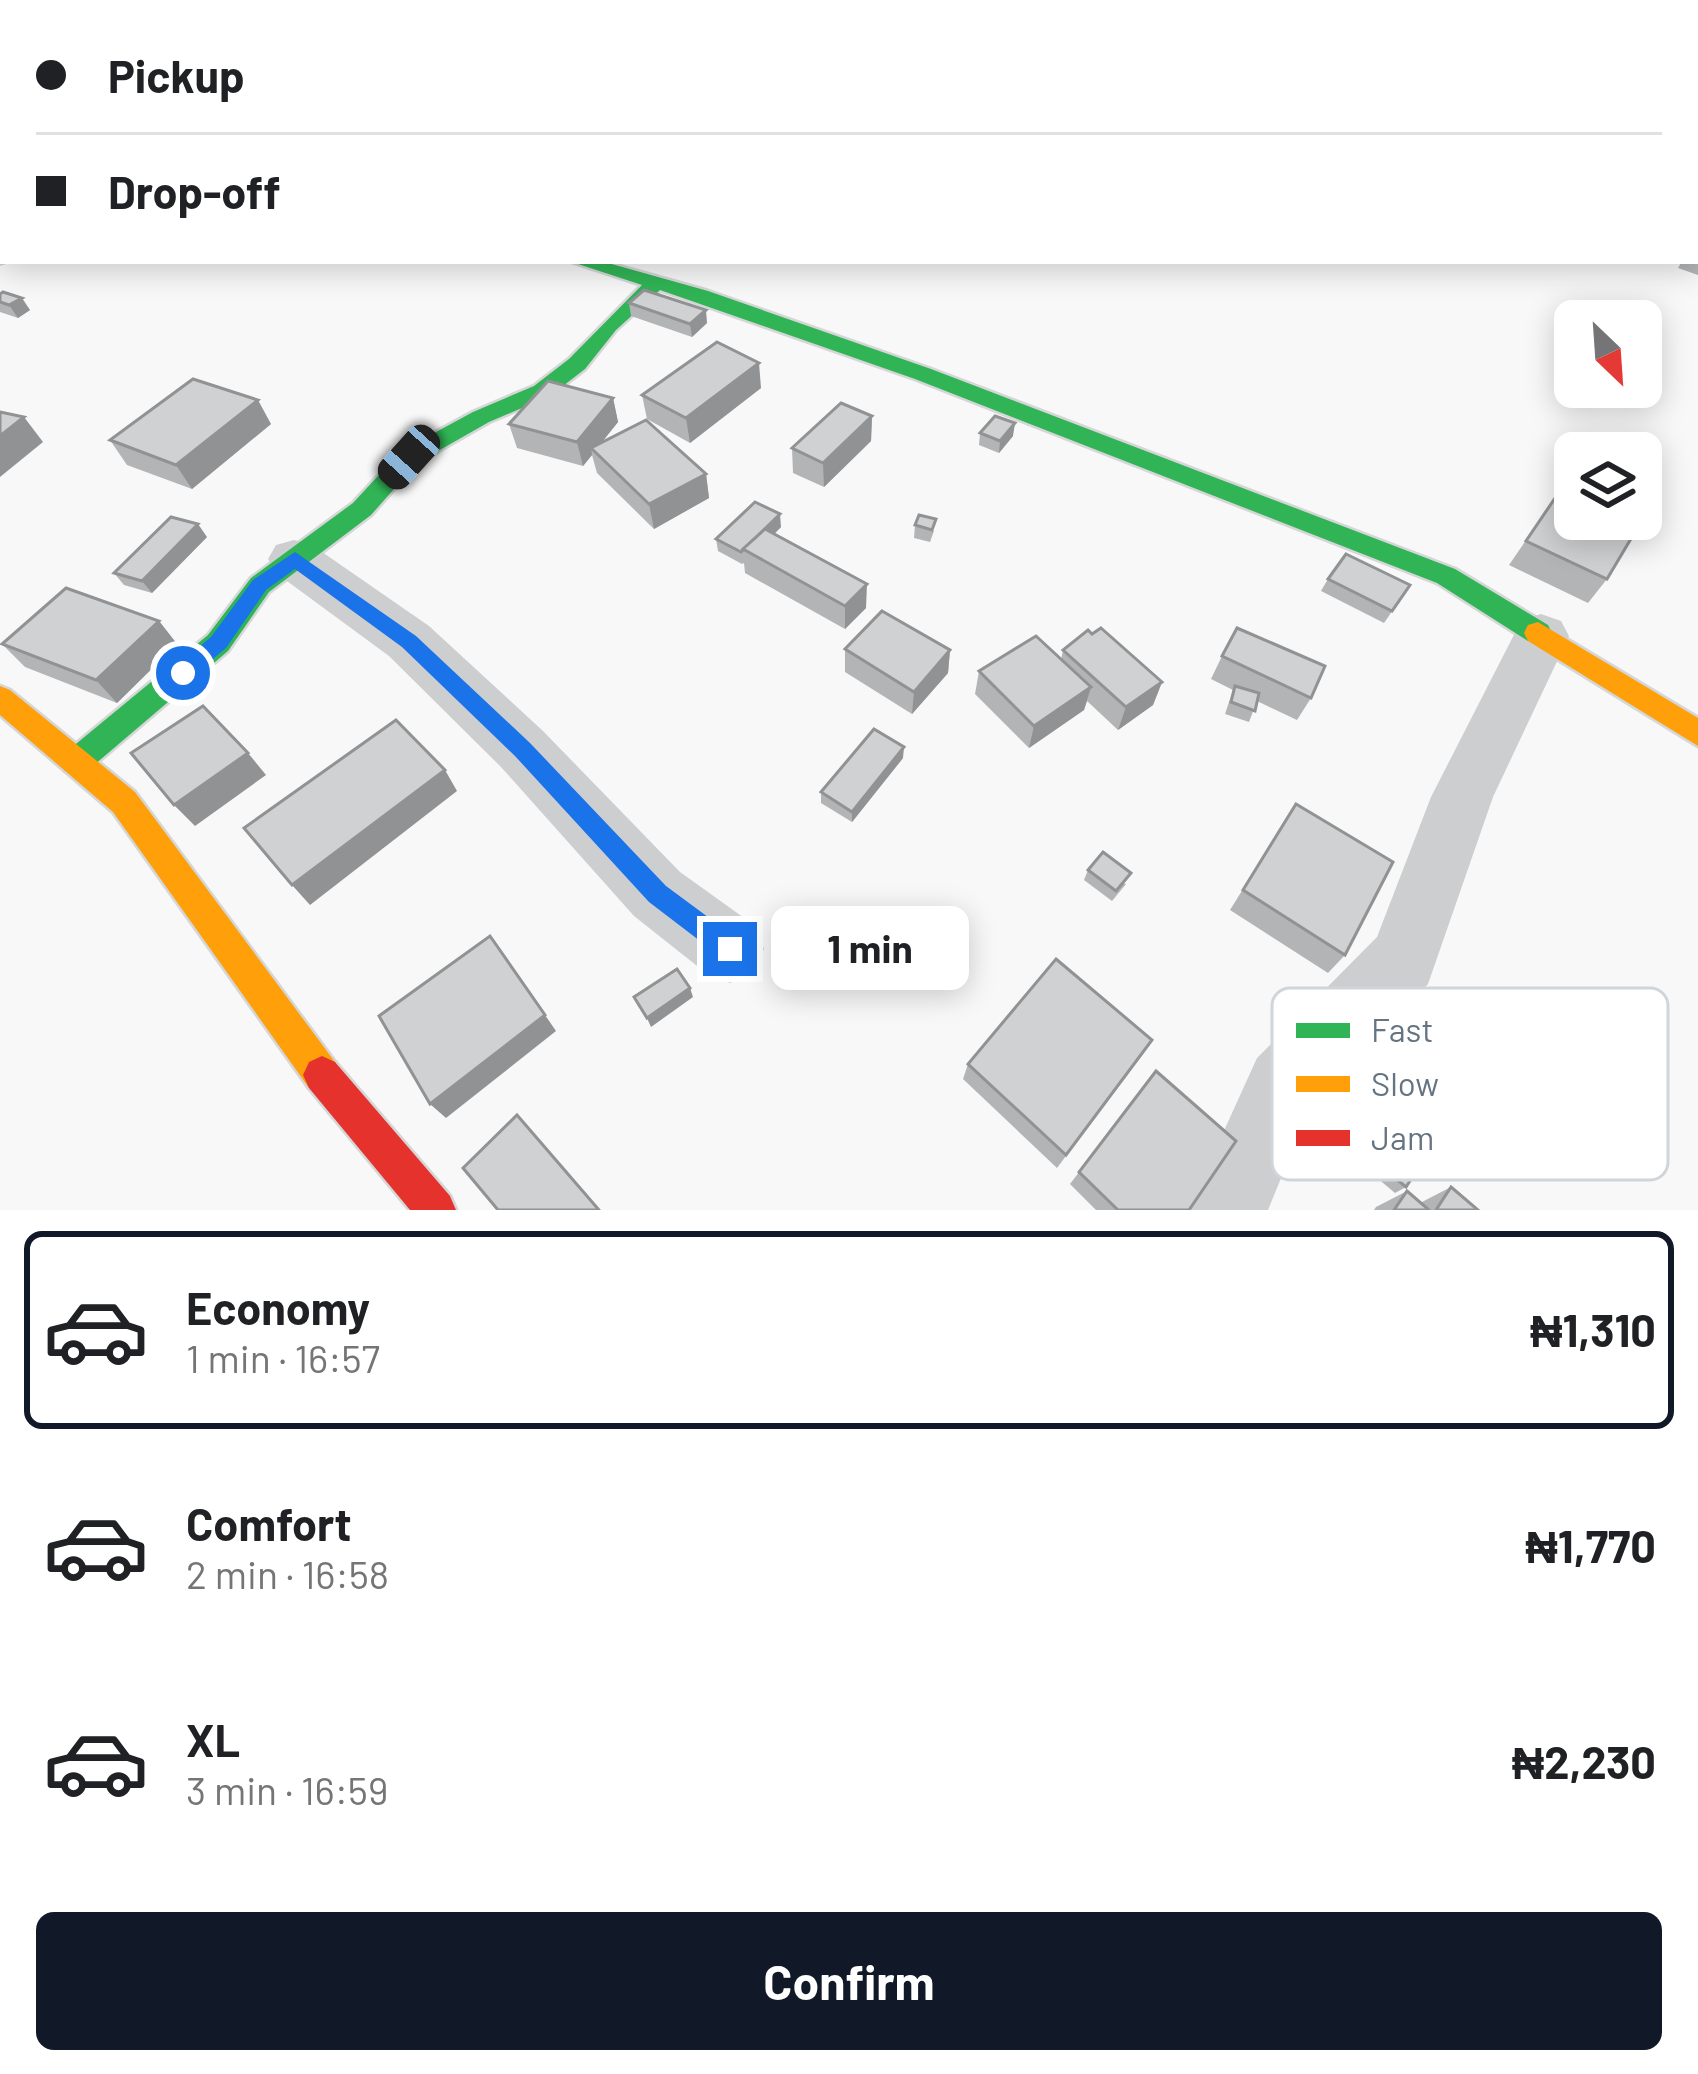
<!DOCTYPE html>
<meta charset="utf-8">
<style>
:root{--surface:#fff;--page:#f2f2f2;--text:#202124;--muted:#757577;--line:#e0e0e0;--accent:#111827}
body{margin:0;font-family:Barlow,sans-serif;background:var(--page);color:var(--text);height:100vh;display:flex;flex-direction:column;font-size:45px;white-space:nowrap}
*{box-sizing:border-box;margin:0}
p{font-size:39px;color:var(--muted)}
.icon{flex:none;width:66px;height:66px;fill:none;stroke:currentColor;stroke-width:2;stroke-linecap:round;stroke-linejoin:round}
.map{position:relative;height:1210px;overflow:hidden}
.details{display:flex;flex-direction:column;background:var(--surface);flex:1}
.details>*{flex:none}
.top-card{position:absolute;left:0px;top:0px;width:1698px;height:264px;box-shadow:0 6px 30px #0003;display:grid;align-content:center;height:264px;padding:0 36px;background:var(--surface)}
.needle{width:78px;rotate:155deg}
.tools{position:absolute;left:1554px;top:300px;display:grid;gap:24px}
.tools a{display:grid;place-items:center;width:108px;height:108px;border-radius:18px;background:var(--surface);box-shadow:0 6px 30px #0003;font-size:60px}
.end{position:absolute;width:54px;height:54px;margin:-27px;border:15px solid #1a73e8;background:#fff;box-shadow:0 0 0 6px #fff}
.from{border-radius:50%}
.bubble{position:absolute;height:84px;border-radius:18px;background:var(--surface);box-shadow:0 6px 30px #0003;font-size:39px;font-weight:700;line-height:84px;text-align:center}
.car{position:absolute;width:36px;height:72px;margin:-36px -18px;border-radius:15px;box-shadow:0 0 9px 3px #0007;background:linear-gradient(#222 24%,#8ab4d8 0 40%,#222 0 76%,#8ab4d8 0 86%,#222 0)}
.top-card b{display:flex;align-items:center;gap:42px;height:114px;font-size:45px}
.top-card b+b{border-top:3px solid var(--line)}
.top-card i{width:30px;height:30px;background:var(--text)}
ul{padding:21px 0 0;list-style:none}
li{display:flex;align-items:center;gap:36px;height:198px;margin:0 24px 18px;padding:0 12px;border:6px solid transparent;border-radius:18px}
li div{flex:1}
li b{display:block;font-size:45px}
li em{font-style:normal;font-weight:700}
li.active{border-color:var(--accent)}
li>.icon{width:108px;height:108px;stroke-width:1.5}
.button{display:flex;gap:24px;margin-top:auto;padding:24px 36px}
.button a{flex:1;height:138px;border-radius:18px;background:var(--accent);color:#fff;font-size:48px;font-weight:700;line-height:138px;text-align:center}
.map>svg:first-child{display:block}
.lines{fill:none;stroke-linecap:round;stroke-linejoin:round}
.fast-casing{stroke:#d5d6d7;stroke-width:5}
.slow-casing{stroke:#d5d6d7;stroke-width:5}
.jam-casing{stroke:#d5d6d7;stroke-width:5}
.street{fill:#cdcecf;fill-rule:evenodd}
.fast{fill:#30b455;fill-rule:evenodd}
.slow{fill:#ff9f0a;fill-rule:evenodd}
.jam{fill:#e5322d;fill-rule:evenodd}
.wall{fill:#b2b4b5}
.shaded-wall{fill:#919293}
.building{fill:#cfd1d2;stroke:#919293;stroke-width:3}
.route{fill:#1a73e8}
.key{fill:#fff;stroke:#d0d5da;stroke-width:3}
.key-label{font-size:33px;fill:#647482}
</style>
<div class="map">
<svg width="1698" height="1210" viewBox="0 0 1698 1210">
<rect width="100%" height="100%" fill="#f8f8f8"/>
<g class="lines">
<g class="fast-casing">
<path id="fast" d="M569,261H601L708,291L931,369L1455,569L1548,625L1552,633L1548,641H1528L1437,583L915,379L660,290L616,330L585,369L550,396L489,422L417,463L371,515L269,592L228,651L87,771L76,775L65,771L61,762L65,753L208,635L251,578L353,503L401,451L473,412L534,386L569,359L642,285Z"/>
</g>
<g class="slow-casing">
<g id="slow">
<path d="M1538,622L1698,718V746L1528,641L1524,633L1528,625Z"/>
<path d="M0,686L10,690L135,792L335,1062L341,1075L335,1088L322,1094L309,1088L113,812L0,715Z"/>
</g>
</g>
<g class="jam-casing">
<path id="jam" d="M322,1056L335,1062L450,1196L456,1210H410L309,1088L303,1075L309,1062Z"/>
</g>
<g class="street">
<path d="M263,0H292L261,3Z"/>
<path d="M779,0H820L822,3H781Z"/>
<path d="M886,0H915L884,3Z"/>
<path d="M1085,0H1121L1123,3H1087Z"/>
<path d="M1698,15V33L1695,34V16Z"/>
<rect x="0" y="82" width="3" height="20"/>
<rect x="1695" y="211" width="3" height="23"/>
<path d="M3,239V261H15L0,266Z"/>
<path d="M294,540L312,545L429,626L543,731L680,872L754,925L764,949L754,973L730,983L706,973L634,916L501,767L389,656L276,573L268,559L276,545Z"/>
<path d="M1541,614L1561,621L1569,636L1493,797L1428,984L1309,1110L1268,1210H1188L1257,1058L1377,937L1431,797L1521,621Z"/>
</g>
<use href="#fast" class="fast"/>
<use href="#slow" class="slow"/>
<use href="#jam" class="jam"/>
</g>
<g class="wall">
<path d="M1149,0H1212L1211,3H1148Z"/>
<path d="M1698,239V275L1678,268L1682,261H1695V243Z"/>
<path d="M0,294L30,310L18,318L0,312Z"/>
<path d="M629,303L707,323L692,337L631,316Z"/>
<path d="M761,388L690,443L647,419L642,395Z"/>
<path d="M613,398L618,422L602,442L706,474L709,498L654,529L597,473L592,455L583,466L517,448L509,424Z"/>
<path d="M872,416L871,441L824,487L793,473L792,448Z"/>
<path d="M271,424L192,489L127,465L110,440Z"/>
<path d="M980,433L1013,436L999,453L979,445Z"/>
<path d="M1574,470L1607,579L1588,603L1509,565Z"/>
<path d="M915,525L934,531L930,542L914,538Z"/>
<path d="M781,527L774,534L866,608L845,629L745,573L744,563L742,564L718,551L716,539Z"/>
<path d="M207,537L152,593L124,585L114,573Z"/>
<path d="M1328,579L1410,585L1384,623L1321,591Z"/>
<path d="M159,621L177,644L117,703L25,667L2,644Z"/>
<path d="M845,649L950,650L948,673L912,714L845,672Z"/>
<path d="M1063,650L1162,682L1153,705L1118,730L1087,701L1084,710L1029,748L975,694L979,671L1061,660Z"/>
<path d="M1222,656L1311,698L1297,720L1257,701L1249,722L1225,714L1233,690L1211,679Z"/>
<path d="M903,758L852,822L821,803V792Z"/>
<path d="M1296,804L1345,955L1328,973L1230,910Z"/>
<path d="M1088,870L1126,884L1112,901L1084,880Z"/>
<path d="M1141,1056L1057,1168L963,1079L968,1064Z"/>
<path d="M1156,1071L1189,1210H1096L1070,1184Z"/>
<path d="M1375,1112L1406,1187L1395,1193L1344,1150L1364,1119Z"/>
<path d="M1451,1187L1478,1210H1374L1376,1207L1407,1191L1420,1203Z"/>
</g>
<g class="shaded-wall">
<path d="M1192,0H1212L1211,3H1191Z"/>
<path d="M22,298L30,310L18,318L9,305Z"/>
<path d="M706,310L707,323L692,337L690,324Z"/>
<path d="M759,363L761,388L690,443L686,418Z"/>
<path d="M613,398L618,422L594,452L591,448L592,455L583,466L577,442Z"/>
<path d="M258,400L271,424L192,489L176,465Z"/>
<path d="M872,416L871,441L824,487L823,463Z"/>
<path d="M24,417L43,442L0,477V436Z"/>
<path d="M1015,423L1013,436L999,453L1000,441Z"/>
<path d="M706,474L709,498L654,529L649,504Z"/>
<path d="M780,514L781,527L753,555L744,550Z"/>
<path d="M198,524L207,537L152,593L142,581Z"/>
<path d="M867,584L866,608L845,629V606Z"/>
<path d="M159,621L177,644L117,703L96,680Z"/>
<path d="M950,650L948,673L912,714L914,692Z"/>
<path d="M1162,682L1153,705L1118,730L1126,707Z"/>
<path d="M1091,687L1084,710L1029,748L1034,726Z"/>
<path d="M904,747L903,758L852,822V812Z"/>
<path d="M248,753L266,775L195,826L174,805Z"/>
<path d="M445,770L457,791L310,905L292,885Z"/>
<path d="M690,988L693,997L651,1027L647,1018Z"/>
<path d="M545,1015L556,1031L446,1118L430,1104Z"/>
</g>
<g class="building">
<path d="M15,0H77L70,3H9Z"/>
<path d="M217,0H242L237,3H212Z"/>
<path d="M665,0H724L721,3H662Z"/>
<path d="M753,0H765L773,1L749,3Z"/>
<path d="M644,290L706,310L690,324L629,303Z"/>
<path d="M3,292L22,298L9,305L0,302V294Z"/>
<path d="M717,342L759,363L686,418L642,395Z"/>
<path d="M193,379L258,400L176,465L110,440Z"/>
<path d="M548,381L613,398L577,442L509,424Z"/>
<path d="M841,403L872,416L823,463L792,448Z"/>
<path d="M0,412L24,417L0,436Z"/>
<path d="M995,416L1015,423L1000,441L980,433Z"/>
<path d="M646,420L706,474L649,504L591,448Z"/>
<path d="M1574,470L1575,519H1641V500L1651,505L1607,579L1526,541Z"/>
<path d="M755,502L780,514L741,552L716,539Z"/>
<path d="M919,515L936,519L932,530L915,525Z"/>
<path d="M171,517L198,524L142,581L114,573Z"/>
<path d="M765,529L867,584L845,606L743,549Z"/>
<path d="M1346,554L1410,585L1392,611L1328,579Z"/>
<path d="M66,588L159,621L96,680L2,644Z"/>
<path d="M882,611L950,650L914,692L845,649Z"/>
<path d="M1101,628L1162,682L1126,707L1063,650L1088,630L1092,634Z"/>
<path d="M1237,628L1325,666L1311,698L1222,656Z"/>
<path d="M1036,636L1091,687L1034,726L979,671Z"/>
<path d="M1235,686L1259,693L1255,711L1231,702Z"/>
<path d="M203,706L248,753L174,805L131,753Z"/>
<path d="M396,720L445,770L292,885L244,828Z"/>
<path d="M874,729L904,747L852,812L821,792Z"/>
<path d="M1296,804L1393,862L1345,955L1243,890Z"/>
<path d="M1103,852L1131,873L1116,891L1088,870Z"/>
<path d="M490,936L545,1015L430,1104L379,1016Z"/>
<path d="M1056,959L1152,1040L1066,1155L968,1064Z"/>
<path d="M677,969L690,988L647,1018L634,997Z"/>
<path d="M1156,1071L1236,1141L1189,1210H1118L1079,1172Z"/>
<path d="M1375,1112L1426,1156L1406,1187L1354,1144Z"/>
<path d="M517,1115L599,1210H498L463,1168Z"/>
<path d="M1451,1187L1478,1210H1436Z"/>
<path d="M1407,1191L1429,1210H1394Z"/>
</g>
<path class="route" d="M295,552L416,636L530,743L666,886L739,940L742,949L739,957H721L649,902L515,756L402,647L295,569L266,590L226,648L190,678H175V667L211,637L253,580Z"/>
<rect x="1272" y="988" width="396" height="192" rx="18" class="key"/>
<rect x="1296" y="1023" width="54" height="15" fill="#30b455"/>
<rect x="1296" y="1076" width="54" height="16" fill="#ff9f0a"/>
<rect x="1296" y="1130" width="54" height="16" fill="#e5322d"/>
<g class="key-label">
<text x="1371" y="1042">Fast</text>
<text x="1371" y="1096">Slow</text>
<text x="1371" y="1150">Jam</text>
</g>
</svg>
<div class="tools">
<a><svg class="needle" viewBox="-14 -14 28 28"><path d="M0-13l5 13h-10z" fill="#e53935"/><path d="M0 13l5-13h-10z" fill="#757577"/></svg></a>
<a><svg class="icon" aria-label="layers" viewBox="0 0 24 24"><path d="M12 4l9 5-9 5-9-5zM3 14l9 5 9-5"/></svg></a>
</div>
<i class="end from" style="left:183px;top:673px"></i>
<i class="end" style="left:730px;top:949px"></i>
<div class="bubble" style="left:771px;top:906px;width:198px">1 min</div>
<i class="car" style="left:409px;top:457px;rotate:222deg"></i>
<div class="top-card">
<b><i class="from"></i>Pickup</b>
<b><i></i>Drop-off</b>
</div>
</div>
<section class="details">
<ul>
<li class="active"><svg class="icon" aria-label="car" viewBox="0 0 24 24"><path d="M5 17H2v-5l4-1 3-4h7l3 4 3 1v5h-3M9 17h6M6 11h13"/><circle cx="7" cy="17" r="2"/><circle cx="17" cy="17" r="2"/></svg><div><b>Economy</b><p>1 min · 16:57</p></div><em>₦1,310</em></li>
<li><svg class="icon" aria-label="car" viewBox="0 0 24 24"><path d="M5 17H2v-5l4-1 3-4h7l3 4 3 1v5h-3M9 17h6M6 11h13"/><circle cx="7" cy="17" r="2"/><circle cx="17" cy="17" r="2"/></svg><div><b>Comfort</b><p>2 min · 16:58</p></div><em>₦1,770</em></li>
<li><svg class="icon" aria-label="car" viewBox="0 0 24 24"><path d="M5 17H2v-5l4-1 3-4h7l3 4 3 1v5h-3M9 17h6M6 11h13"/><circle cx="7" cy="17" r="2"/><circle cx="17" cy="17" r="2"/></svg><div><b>XL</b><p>3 min · 16:59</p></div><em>₦2,230</em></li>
</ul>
<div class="button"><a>Confirm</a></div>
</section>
